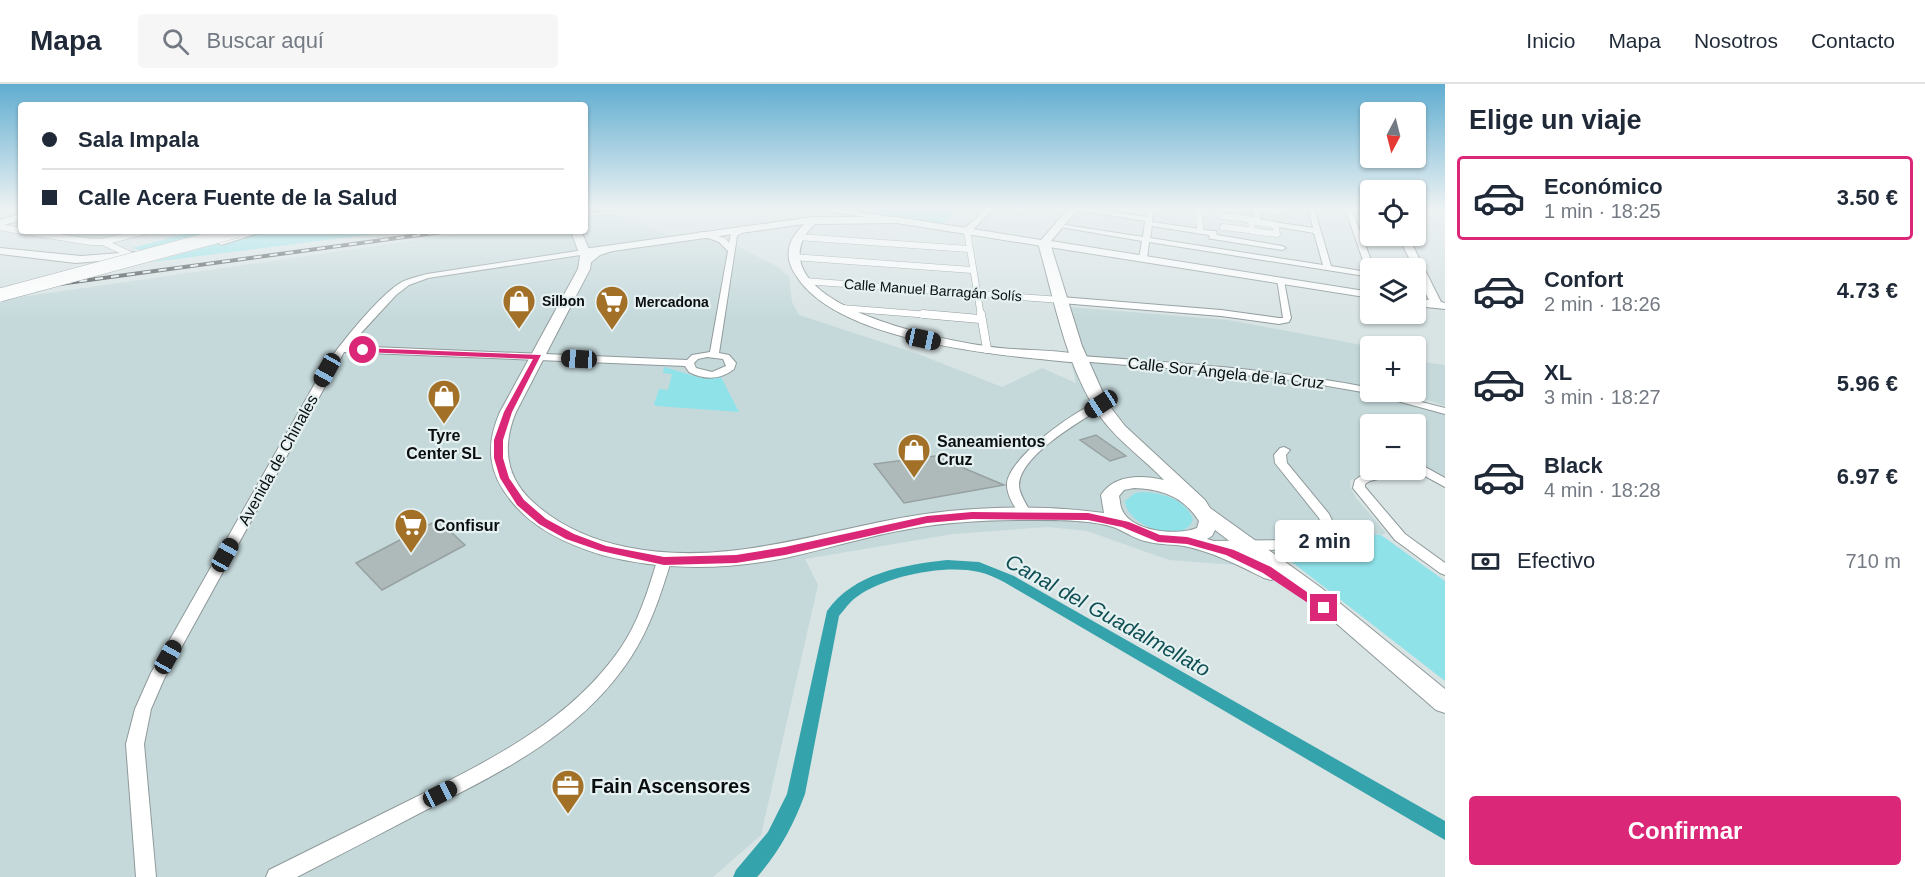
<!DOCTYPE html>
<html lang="es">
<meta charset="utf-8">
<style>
:root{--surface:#fff;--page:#f6f6f7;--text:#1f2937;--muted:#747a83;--line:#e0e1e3;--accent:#db2777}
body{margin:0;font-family:Helvetica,sans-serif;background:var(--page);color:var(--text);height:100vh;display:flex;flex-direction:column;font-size:22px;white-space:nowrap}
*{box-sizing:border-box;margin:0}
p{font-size:20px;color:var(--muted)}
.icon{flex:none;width:33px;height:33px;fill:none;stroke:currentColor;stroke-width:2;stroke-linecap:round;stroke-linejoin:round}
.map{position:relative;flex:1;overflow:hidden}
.drawer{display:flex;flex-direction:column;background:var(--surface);width:480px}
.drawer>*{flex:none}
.guide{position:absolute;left:18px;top:18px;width:570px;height:132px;border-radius:6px;box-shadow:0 2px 4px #0004;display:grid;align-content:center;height:132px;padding:0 24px;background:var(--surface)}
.needle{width:39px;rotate:187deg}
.buttons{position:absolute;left:1360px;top:18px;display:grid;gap:12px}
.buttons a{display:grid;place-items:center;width:66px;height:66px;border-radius:6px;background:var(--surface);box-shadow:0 2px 4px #0004;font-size:30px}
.end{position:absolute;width:27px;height:27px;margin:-14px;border:8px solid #db2777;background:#fff;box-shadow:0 0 0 3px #fff}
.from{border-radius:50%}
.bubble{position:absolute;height:42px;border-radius:6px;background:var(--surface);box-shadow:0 2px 4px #0004;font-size:20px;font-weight:700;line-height:42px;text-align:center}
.car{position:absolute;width:18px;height:36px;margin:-18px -9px;border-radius:8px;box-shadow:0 0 4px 2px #0007;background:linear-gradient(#222 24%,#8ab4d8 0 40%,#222 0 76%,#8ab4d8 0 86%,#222 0)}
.guide b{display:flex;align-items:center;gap:21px;height:57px;font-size:22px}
.guide b+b{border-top:2px solid var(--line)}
.guide i{width:15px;height:15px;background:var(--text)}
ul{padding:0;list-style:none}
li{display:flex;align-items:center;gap:18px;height:84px;margin:0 12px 9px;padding:0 12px;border:3px solid transparent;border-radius:6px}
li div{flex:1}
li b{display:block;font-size:22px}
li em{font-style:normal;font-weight:700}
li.active{border-color:var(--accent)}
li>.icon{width:54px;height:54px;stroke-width:1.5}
h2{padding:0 24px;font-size:27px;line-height:72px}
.pay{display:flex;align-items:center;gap:15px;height:66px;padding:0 24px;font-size:22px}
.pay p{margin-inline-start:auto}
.button{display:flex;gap:12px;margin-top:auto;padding:12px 24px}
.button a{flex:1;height:69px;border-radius:6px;background:var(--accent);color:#fff;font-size:24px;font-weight:700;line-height:69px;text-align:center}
header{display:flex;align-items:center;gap:36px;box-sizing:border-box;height:84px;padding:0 30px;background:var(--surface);border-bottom:2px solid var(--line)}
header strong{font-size:28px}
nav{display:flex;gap:33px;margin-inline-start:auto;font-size:21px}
.search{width:420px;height:54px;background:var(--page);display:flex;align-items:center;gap:15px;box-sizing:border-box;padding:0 21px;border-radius:6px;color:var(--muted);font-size:22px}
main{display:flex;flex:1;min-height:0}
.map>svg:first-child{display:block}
.built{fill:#c5d9db}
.green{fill:#90e2e9}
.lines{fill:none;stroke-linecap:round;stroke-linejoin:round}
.canal{fill:#35a3ab;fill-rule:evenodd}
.building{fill:#aeb9b9;stroke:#97a1a2;stroke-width:1.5}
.pedestrian-far1-casing{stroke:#8f999a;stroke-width:7}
.pedestrian-casing{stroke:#8f999a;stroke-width:9}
.minor-casing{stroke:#8f999a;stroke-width:2}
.tertiary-casing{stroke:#8f999a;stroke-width:2}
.secondary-casing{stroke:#8f999a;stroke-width:2}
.pedestrian-far1{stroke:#fff;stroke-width:6}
.pedestrian{stroke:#fff;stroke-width:8}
.minor{fill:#fff;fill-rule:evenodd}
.tertiary{fill:#fff;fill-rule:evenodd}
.secondary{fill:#fff;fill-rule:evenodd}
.rail-casing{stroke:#414748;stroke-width:4}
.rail{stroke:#e5f0f1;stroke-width:2;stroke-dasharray:8;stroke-linecap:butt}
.primary-bridge-casing{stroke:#8f999a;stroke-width:14;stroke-linecap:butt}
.primary-bridge{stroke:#fff;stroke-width:13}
.route{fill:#db2777}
.labels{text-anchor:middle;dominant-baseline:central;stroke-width:4.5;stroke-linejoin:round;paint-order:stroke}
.far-street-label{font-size:14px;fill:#0a0e0e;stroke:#e5f0f1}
.far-poi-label{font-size:14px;font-weight:bold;fill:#0a0e0e;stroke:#e5f0f1;text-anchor:start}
.street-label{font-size:16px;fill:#0a0e0e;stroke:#e5f0f1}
.poi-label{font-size:16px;font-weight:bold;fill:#0a0e0e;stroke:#e5f0f1;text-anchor:start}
.near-poi-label{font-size:20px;font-weight:bold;fill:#0a0e0e;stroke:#e5f0f1;text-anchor:start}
.near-water-label{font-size:21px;font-style:italic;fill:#0f4f53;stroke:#e5f0f1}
</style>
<header>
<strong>Mapa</strong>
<div class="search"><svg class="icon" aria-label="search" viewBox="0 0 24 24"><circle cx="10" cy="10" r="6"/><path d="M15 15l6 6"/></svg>Buscar aquí</div>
<nav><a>Inicio</a><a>Mapa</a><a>Nosotros</a><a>Contacto</a></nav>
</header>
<main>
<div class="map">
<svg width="1445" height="793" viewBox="0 0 1445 793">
<rect width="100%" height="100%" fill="#d8e3e4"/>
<g class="built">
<path d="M610,128L671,152L706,146L778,183L789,192L792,218L799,231L918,270L1002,303L1042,284L1076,299L1058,222L1228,236L1367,262L1371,271V308H1388L1390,314L1445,329V394L1416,377V340H1371V386H1378L1350,396V402L1356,414L1386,449L1381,451L1344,450L1318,462L1249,482L1169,476L1087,447L1048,443L953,450L805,475L818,501L761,751L713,793H0V216L481,147H585V132Z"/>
<path d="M1416,277L1445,281V322L1403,308H1416Z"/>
</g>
<g class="green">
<path d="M842,124H959L942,140Z"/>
<path d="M196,147H218L145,167L132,164Z"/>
<path d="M262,147H398L153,178Z"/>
<path d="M664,283L701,294L721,293L739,328L656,322L654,320L659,305L668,306L672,290L663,289Z"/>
<path d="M1143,408C1163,409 1185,415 1193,435C1186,462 1126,443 1125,417L1135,409Z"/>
<path d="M1344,450L1381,451L1445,497V597L1283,471L1318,462Z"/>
</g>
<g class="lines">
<path class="canal" d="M947,476L979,478L1014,492L1445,737V756L1004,498C996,494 988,490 979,488C945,480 886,492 858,512C850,517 845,525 839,532L805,710C794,740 780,766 759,791L757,793H733L736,786L768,748L787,710L827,527C854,489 903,481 947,476Z"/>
</g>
<g class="building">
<path d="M1096,351L1126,372L1110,377L1080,356Z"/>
<path d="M935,372L1004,401L904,419L874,380Z"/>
<path d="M438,436L465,461L382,506L356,479Z"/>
</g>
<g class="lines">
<g class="pedestrian-far1-casing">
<g id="pedestrian-far1">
<path d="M1199,124L1200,147"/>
<path d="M1255,125L1280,128"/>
<path d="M1222,132L1255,136"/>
<path d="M1251,137L1275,141L1277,150L1252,147Z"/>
<path d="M0,143L21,147"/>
<path d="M1223,143L1257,147"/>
<path d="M22,147L91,158H103L146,147"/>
<path d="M967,147L981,232"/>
<path d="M798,153L969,165"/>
<path d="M103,158L131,171"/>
<path d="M793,173L972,186"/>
<path d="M804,197L1061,216"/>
<path d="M842,224L942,232"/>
</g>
</g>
<g class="pedestrian-casing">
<g id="pedestrian">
<path d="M923,230L980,235"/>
<path d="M981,230L987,265"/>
</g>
</g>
<g class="minor-casing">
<g id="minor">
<path d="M825,124L892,133L895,135L892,137L828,127L826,126Z"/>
<path d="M987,124H994L970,149H964V145Z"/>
<path d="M1074,124H1088L1146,133L1148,124H1154L1152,138L1213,147H1216L1217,151L1282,162L1286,164L1282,166L1213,155H1210L1209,151L1152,142L1150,154L1323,181L1314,149L1256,139L1252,124H1258L1261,136L1313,144L1308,124H1314L1331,182L1367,188L1345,124H1351L1374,184H1371V193L1149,158L1147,175L1143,177L1139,175L1142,157L1055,142L1059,140L1143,153L1145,137L1077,126Z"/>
<path d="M743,142L750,144L737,152L719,269L729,271L736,279L734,285C721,296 704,296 689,288L685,282L344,268L164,595L151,625L144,660L156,793H136L126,660L135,625L151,589L322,287C336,265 382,207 404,197C411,194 420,192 427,190L584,166L588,168L587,170L428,194L409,201L396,211L349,262L687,276L692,271L710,268L728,167L719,158L697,150L701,148L725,154L729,159L731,149ZM707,273L723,275L726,282L712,288L696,284L694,279L698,275Z"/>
<path d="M612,162L616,164L615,166L600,171L589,180L582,178L594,167Z"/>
<path d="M1277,195L1284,197L1291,234L1289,238L1279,240L1221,232L1061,219L1057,216L1061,213L1221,226L1279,234H1283Z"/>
<path d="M1081,272C1178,279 1275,285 1371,304V308H1382L1445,324V330L1368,309L1299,297L1227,289L1078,277V273Z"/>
<path d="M1101,317L1105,318L1106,320L1105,322C1082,336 1020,371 1019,401C1019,411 1028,422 1032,431L1026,435L1022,434C1016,425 1006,411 1007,399C1010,373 1077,324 1101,317Z"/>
<path d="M1284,363L1290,366L1286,371L1287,379L1329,430L1337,447C1334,452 1330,458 1325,460C1309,466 1221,469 1204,464L1202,461L1204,458L1209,457L1303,456L1319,452L1324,446L1319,434L1275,379L1274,371L1280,364Z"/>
<path d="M1416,378L1445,394V403L1414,386H1416Z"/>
<path d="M1386,386H1404L1402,389L1370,397L1365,400V403L1405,450L1445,479V491L1440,489L1395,456L1353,404L1355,396L1362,391Z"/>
<path d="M664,472L669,474L671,477C661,510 650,544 631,573C582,649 500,689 422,728C380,750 338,772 297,793H266L269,786C314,764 359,741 404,719C483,680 568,640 620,565C638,539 648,507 657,477L659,474Z"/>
</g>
</g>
<g class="tertiary-casing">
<g id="tertiary">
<path d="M1069,124H1079L1051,157L1371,208V214L897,139L815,140C799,155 794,172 807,192C837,235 949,258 1000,264C1028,267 1058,265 1086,272L1088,275L1081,279C1007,272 841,260 797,193C783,173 787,157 804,140L584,171L579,168L584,165L813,133H897L1041,156Z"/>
<path d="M21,130V136L0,142V136Z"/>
<path d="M249,147H265L221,161L216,158Z"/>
<path d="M1398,152H1408L1441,218L1445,219V225L1416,222V214L1429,216L1416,190V184H1414Z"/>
<path d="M0,164L81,172L134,168L139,171L134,174L76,179L0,170Z"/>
</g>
</g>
<g class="secondary-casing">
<path id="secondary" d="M571,147H581L592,172L590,185L516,328C502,361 505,393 533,418C559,442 592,456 626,463C739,486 839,438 949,427C1001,422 1052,422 1104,429L1101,411C1115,390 1141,391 1164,396C1144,375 1119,358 1102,335C1066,285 1055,218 1038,159L1044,156L1050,159L1082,262L1108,320L1125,342L1205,416L1210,424L1320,503L1445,605V629L1436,626L1306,513L1279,493L1271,496L1264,494C1238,481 1213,468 1184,462C1173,460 1161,461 1149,458C1137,456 1127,449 1116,444C1092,435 1051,436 1026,436C987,436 947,438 909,445C867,452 827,465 785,474C724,486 662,487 602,471C569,461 535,446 513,419C488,390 485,362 500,328L578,185L580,172ZM1134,404C1162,405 1184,413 1199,437L1197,444C1177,452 1132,448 1122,426C1120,422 1120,416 1119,412L1124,406ZM1215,446L1240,465L1207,455L1212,452Z"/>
</g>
<use href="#pedestrian-far1" class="pedestrian-far1"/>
<use href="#pedestrian" class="pedestrian"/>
<use href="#minor" class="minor"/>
<use href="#tertiary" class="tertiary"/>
<use href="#secondary" class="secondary"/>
<g class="rail-casing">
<g id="rail">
<path d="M585,128L620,124"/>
<path d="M0,208L449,147"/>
</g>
</g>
<use href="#rail" class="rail"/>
<g class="primary-bridge-casing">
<path id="primary-bridge" d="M0,211L238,147"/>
</g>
<use href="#primary-bridge" class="primary-bridge"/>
</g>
<linearGradient id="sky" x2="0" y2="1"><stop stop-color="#60add0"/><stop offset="0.53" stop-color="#edf2f3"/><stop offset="1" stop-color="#edf2f3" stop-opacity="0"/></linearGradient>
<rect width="1445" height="235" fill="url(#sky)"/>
<path class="route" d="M360,264L541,271L512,328L503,356V374L509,394L524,416L546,435L574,450L606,462L664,473L736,471L785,463L927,432L972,428L1088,429L1129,438L1160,451L1187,453L1234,466L1271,483L1330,524L1324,528L1320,527L1263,489L1226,471L1187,460L1158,458L1122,443L1088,436L972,435L927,439L785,471L736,479L664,481L601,467L566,455L539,440L517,421L500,394L494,374V356L504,328L533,275L363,268L359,266Z"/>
<defs>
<g id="shop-pin" transform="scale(1.725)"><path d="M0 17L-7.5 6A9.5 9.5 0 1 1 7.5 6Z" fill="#a27026" stroke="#e5f0f1"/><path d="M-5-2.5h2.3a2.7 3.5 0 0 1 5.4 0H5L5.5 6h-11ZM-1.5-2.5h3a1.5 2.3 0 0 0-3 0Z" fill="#fff"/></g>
<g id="supermarket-pin" transform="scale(1.725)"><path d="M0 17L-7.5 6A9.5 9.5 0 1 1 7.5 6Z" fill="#a27026" stroke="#e5f0f1"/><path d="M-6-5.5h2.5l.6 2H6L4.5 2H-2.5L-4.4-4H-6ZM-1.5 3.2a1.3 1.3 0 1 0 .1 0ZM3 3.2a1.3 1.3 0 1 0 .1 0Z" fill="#fff"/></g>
<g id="office-pin" transform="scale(1.725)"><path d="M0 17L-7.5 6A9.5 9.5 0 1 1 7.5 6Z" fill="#a27026" stroke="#e5f0f1"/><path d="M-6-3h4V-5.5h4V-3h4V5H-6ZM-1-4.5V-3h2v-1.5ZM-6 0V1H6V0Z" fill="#fff"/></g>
</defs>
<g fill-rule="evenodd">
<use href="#shop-pin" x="519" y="217"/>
<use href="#supermarket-pin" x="612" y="218"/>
<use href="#shop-pin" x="444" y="312"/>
<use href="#shop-pin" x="914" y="366"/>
<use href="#supermarket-pin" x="411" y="441"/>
<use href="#office-pin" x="568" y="702"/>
</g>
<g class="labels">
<g class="far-street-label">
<text transform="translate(933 206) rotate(4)">Calle Manuel Barragán Solís</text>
</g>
<g class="far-poi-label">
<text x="542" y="217">Silbon</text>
<text x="635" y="218">Mercadona</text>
</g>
<g class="street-label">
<text transform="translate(1226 289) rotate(6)">Calle Sor Ángela de la Cruz</text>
<text transform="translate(278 376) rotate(-61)">Avenida de Chinales</text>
</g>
<g class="poi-label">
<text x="444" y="351" text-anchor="middle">Tyre<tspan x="444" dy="18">Center SL</tspan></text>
<text x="937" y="357">Saneamientos<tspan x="937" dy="18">Cruz</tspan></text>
<text x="434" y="441">Confisur</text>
</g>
<g class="near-poi-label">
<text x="591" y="702">Fain Ascensores</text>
</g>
<g class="near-water-label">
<text transform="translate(1108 531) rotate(29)">Canal del Guadalmellato</text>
</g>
</g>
</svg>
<div class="buttons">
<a><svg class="needle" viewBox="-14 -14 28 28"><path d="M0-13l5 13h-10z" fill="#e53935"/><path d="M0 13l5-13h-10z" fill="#747a83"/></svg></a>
<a><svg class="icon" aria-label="locate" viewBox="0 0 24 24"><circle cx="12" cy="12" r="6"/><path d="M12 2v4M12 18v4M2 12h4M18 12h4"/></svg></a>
<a><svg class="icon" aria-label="layers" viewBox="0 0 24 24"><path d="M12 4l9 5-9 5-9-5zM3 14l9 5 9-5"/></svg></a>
<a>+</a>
<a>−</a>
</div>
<i class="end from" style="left:363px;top:266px"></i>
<i class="end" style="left:1324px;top:524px"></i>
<div class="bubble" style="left:1275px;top:436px;width:99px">2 min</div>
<i class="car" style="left:923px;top:255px;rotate:102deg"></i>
<i class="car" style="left:579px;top:275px;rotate:273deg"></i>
<i class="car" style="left:327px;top:286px;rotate:209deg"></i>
<i class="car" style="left:1101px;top:320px;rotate:237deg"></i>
<i class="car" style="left:225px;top:471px;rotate:29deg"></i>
<i class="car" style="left:168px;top:573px;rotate:29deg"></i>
<i class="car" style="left:440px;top:710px;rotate:63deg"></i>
<div class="guide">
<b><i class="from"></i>Sala Impala</b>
<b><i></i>Calle Acera Fuente de la Salud</b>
</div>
</div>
<section class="drawer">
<h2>Elige un viaje</h2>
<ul>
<li class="active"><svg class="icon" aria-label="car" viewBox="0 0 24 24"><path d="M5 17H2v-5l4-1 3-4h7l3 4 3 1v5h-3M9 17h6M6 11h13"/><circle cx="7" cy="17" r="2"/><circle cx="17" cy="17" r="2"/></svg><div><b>Económico</b><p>1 min · 18:25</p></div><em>3.50 €</em></li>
<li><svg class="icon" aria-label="car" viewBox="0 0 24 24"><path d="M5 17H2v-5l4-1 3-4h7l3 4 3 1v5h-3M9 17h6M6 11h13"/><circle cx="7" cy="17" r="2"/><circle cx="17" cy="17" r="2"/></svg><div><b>Confort</b><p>2 min · 18:26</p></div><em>4.73 €</em></li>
<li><svg class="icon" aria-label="car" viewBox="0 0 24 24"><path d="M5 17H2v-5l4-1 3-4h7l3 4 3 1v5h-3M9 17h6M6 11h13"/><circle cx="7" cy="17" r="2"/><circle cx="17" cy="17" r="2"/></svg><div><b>XL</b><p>3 min · 18:27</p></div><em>5.96 €</em></li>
<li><svg class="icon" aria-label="car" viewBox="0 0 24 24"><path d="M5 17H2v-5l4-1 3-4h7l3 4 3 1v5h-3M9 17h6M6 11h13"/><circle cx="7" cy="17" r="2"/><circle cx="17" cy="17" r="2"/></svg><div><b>Black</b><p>4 min · 18:28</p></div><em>6.97 €</em></li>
</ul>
<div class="pay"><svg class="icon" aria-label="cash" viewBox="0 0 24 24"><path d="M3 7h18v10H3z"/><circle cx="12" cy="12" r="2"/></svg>Efectivo<p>710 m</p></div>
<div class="button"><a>Confirmar</a></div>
</section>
</main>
